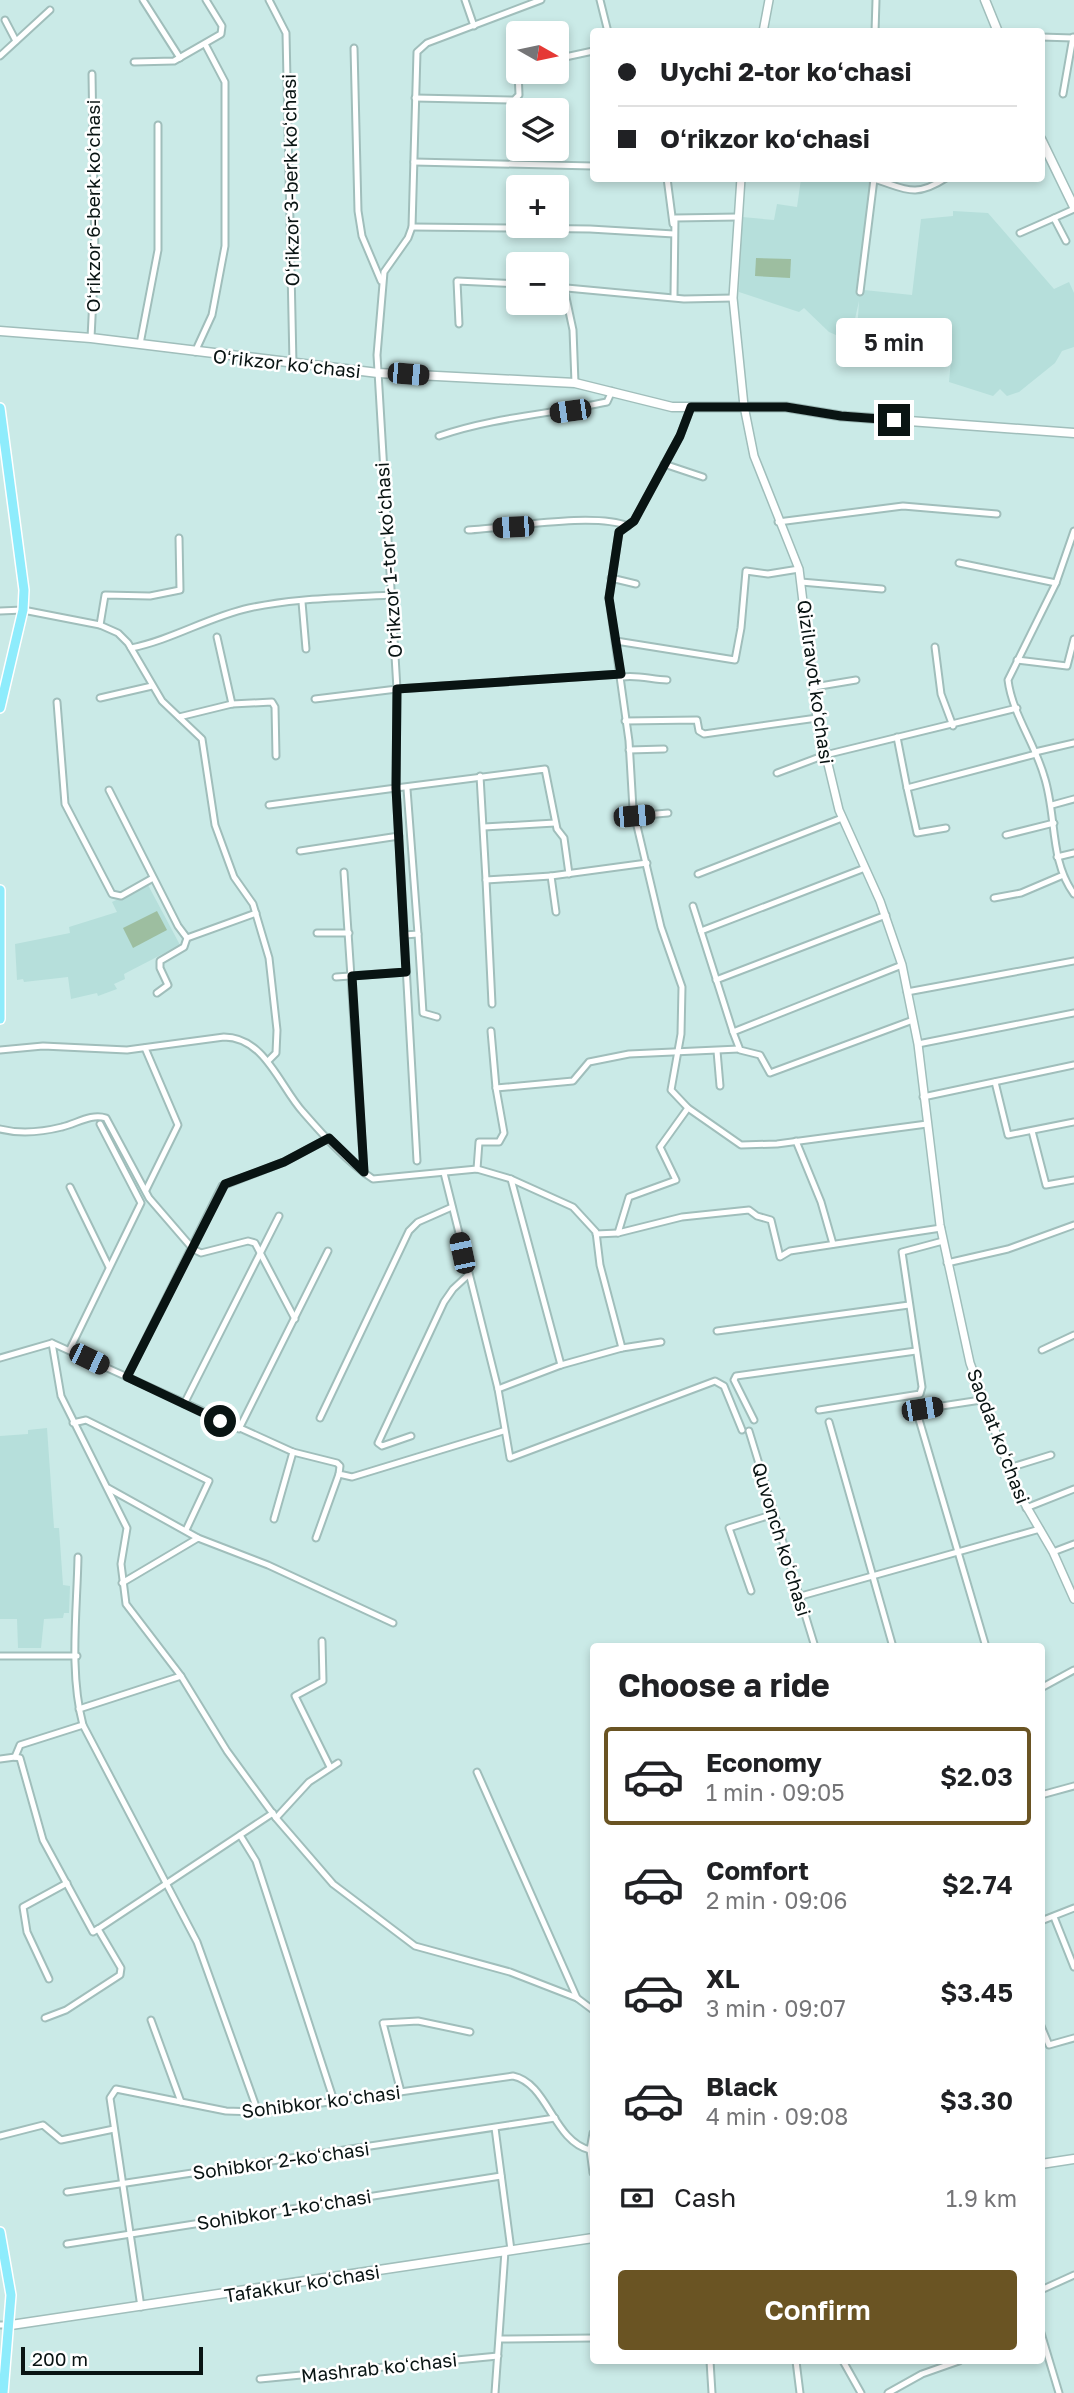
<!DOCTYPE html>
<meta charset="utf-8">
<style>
:root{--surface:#fff;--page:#f2f2f2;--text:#202124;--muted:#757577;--line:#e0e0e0;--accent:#6a5423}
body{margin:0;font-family:"Golos Text",sans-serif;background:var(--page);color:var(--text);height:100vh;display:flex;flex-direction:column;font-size:26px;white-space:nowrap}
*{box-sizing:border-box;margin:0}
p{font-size:23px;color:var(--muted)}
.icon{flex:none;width:38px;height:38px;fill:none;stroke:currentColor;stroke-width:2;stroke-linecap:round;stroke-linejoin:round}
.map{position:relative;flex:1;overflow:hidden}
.panel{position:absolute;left:590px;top:1643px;width:455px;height:721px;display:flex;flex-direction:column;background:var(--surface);border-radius:7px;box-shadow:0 4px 10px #0003}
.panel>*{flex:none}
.guide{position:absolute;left:590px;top:28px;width:455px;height:154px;border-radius:7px;box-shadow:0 4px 10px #0003;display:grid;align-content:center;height:154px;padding:0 28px;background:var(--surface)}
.needle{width:46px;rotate:99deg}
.tools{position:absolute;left:506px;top:21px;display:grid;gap:14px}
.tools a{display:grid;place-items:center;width:63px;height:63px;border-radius:7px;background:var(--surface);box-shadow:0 4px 10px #0003;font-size:35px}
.scale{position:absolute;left:21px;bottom:18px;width:182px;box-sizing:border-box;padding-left:7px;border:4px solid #091413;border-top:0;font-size:19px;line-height:24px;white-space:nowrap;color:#091413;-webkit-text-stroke:5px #fff;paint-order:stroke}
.end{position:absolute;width:32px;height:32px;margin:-16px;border:9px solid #091413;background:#fff;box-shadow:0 0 0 4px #fff}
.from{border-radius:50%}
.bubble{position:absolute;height:49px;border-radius:7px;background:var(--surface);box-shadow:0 4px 10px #0003;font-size:23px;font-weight:600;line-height:49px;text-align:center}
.car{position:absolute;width:21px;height:42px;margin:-21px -10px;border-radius:9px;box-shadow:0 0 5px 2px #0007;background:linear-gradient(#222 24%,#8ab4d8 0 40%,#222 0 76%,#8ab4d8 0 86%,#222 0)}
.guide b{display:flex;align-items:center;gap:24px;height:66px;font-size:26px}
.guide b+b{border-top:2px solid var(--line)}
.guide i{width:18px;height:18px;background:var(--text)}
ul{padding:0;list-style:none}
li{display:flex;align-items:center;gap:21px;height:98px;margin:0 14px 10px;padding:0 14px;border:4px solid transparent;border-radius:7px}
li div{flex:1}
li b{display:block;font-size:26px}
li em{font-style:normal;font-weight:600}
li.selected{border-color:var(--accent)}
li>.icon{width:63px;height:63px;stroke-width:1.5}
h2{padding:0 28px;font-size:32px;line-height:84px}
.pay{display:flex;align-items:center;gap:18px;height:77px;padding:0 28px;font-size:26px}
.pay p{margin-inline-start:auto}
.button{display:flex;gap:14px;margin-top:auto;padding:14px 28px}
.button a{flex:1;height:80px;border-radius:7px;background:var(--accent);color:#fff;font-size:28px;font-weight:600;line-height:80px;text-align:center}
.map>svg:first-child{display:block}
.built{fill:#b6dfdb}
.green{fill:#9dbea0}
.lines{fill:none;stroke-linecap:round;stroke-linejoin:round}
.minor-casing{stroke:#a0bebb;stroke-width:9}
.tertiary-casing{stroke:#a0bebb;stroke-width:10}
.secondary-casing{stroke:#a0bebb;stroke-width:11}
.primary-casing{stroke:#fff;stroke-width:12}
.minor{stroke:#fff;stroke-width:5}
.tertiary{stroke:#fff;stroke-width:7}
.secondary{stroke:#fff;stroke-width:8}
.primary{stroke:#8eecfc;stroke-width:9}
.route{stroke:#091413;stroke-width:9}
.labels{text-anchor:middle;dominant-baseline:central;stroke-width:5;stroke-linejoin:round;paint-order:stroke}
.street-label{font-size:19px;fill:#091413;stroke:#fff}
</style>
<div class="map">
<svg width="1074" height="2393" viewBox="0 0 1074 2393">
<rect width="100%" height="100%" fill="#caeae7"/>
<g class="built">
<path d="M801,179L873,180L860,295L864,290L912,295L921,219L953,216V211L988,213L1054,289L1069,282L1074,293V347L1062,351L1055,363L1019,392L1007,396L1000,389L993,396L949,382L952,350L922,349L903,353L856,349L859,301L850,341L829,332L804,308L799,312L739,292L742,217L774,220L777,204L797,207Z"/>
<path d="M148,885L180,945L124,974L125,979L114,984L117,989L98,996L97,993L71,999L68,977L24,982L23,979L17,980L15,944L70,933L69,927L117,912L112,902Z"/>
<path d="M47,1428L54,1528H59L63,1585L70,1586L69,1613H64L63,1618L44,1619L41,1648H18L17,1619H0V1436L28,1434V1430Z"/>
</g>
<g class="green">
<path d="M756,258L791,259L790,278L755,276Z"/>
<path d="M157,911L167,930L133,948L123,928Z"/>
</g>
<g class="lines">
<g class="minor-casing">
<g id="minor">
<path d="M143,0L180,58"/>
<path d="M269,0L286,33L293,364"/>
<path d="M465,0L474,26"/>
<path d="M541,0L427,43L417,52L412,227L408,238L384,272L377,355L397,689L396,788L545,769L557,829L564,838L569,874"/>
<path d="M600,0L608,32"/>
<path d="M5,20L16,41"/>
<path d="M875,32L876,0"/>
<path d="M1041,37L1073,38"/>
<path d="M354,48L358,211L362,236L381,281"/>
<path d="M0,56L50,10"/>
<path d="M556,59L593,51"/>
<path d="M134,62L174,61L221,34L222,26L206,0"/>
<path d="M1063,94L1073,37"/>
<path d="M415,98L514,100L519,95L518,71"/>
<path d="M414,162L593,166"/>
<path d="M667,178L673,224"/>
<path d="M870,178C904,187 912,200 946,178"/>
<path d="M1054,218L1074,209"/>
<path d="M412,227L590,229L674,234"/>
<path d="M1020,233L1054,218L1066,241"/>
<path d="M556,287L684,299L733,298"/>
<path d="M564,288L573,330L575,383"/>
<path d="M860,292L874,179"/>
<path d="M674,296L675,218L738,217"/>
<path d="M459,324L457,281L518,284"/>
<path d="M91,338L95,257L92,74"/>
<path d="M140,344L158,250V125"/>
<path d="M195,352L212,315L225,246V82L205,44"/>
<path d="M439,436C494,417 551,414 607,402L612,391"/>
<path d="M664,464L703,477"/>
<path d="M778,522L903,506L997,514"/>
<path d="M468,530C508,528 593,512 628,526"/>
<path d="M1074,531L1056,583L1008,680C1012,713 1035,744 1044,776C1057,815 1049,860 1074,894"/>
<path d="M959,563L1056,583"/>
<path d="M611,578L636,584"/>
<path d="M801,582L882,589"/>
<path d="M302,602L306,649"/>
<path d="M0,611L23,610L100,625L118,633L128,643L162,701L202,739L215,825L234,877L253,904L269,958L277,1030L276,1053L268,1061"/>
<path d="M100,625L105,595L150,596L180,590L179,538"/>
<path d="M217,637L232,704"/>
<path d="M616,641L735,660L741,628L746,571L768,574L799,569"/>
<path d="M935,647L941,694L953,726"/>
<path d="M131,648C172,640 208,617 249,608C294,598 344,598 390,595"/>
<path d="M1017,660L1067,666L1074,639"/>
<path d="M622,677C638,675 650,679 667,680"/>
<path d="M814,687L856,680"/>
<path d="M100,698L152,686"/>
<path d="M315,699L397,689L621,674"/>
<path d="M57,702L65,804L112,894L121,896L153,878"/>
<path d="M179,717L232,704L272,702L275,707L276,756"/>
<path d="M625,721L697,720L699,731L704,734L817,718"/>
<path d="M897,737L907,788"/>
<path d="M629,750L664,749"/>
<path d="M1035,752L1074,743"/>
<path d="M777,773L825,755L1017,708"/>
<path d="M480,776L486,880L551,876"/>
<path d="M109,790L178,926L187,938L256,913"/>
<path d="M269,805L396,788L417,1161"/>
<path d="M1052,805L1074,799"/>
<path d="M634,816L668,813"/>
<path d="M484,827L555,823"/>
<path d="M946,828L917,833L907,788L1036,754"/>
<path d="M1006,835L1054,823"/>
<path d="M300,851L399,836"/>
<path d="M1057,857L1074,853"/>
<path d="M344,872L364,1172"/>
<path d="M698,874L842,818"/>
<path d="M486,880L492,1004"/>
<path d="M994,898L1021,893L1061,876"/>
<path d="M693,906L733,1032L902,965"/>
<path d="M556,912L551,876L647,863"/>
<path d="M701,931L865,868"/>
<path d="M317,933H349"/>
<path d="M418,934L423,1013L437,1017"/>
<path d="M404,935L418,934L407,789"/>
<path d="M336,977L406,972"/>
<path d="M716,980L886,915"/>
<path d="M907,992L1074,961"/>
<path d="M157,993L168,985L160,968V961L184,947L187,938"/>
<path d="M733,1032L740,1050L760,1055L770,1073L913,1020"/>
<path d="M918,1044L1074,1013"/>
<path d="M145,1048L178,1125L146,1190"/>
<path d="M0,1050L43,1046L127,1050L224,1037C265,1037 280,1087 303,1112C323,1135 348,1163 373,1179L477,1169L511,1179L573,1207L596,1232L600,1265L622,1348"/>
<path d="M717,1051L720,1086"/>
<path d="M995,1082L1008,1135L1074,1122"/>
<path d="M496,1088L573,1081L589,1062L629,1054L739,1049"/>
<path d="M923,1097L1074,1065"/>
<path d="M688,1108L671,1090L681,1034L682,987L661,927L633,809L629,741L609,598L619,532L634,521L680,436L691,407"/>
<path d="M927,1124L777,1144L741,1145L688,1108L660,1147L676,1180L629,1197L618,1233L682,1217L749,1210L757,1216L771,1220L780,1257L790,1251L941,1228"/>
<path d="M0,1129C20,1134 42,1132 62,1127C76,1124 91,1113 106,1118L149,1198L193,1249L201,1253L248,1241L255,1243L295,1319"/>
<path d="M1032,1131L1046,1185L1074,1180"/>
<path d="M796,1141L821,1202L833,1244"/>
<path d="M477,1169L479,1142H499L504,1133L496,1088L491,1031"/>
<path d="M444,1173L498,1389L510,1458L715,1381L724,1386L742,1430"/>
<path d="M511,1179L561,1365"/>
<path d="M70,1187L109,1267"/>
<path d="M596,1234L618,1233"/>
<path d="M947,1263L1008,1249L1074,1225"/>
<path d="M717,1331L909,1305"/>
<path d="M52,1343L61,1396L127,1528L121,1564L126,1604L181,1676L227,1751L276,1818L333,1884L415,1946L510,1972L577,1998"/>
<path d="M70,1349L141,1203L100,1124"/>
<path d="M1042,1350L1074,1335"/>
<path d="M0,1358L52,1343L293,1452L337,1463L340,1466L339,1474L352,1477L503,1431"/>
<path d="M127,1377L222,1186L284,1162L329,1138"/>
<path d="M498,1389L561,1365L622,1348L661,1342"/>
<path d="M981,1400L922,1409L918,1416L986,1647"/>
<path d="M184,1404L279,1216"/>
<path d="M819,1410L920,1394L922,1387L902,1252L943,1241"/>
<path d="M320,1418L409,1231L418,1222L452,1207"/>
<path d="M754,1420L734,1380L736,1376L916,1351"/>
<path d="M829,1422L893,1647"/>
<path d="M73,1423L86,1420L209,1481L186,1530"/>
<path d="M239,1429L328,1251"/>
<path d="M749,1431L815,1647"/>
<path d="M411,1436L382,1446L378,1443L444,1302L453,1289L467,1276"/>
<path d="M1009,1468L1051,1455"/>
<path d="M108,1488L198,1538"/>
<path d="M1026,1508L1074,1489"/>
<path d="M274,1519L293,1452"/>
<path d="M316,1538L339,1474"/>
<path d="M1053,1552L1074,1544"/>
<path d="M78,1557C77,1611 69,1672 83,1725L197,1942L258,2112"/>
<path d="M122,1583L198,1538L268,1565L393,1623"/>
<path d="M751,1591L729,1528L774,1514"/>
<path d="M801,1596L1040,1529"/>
<path d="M322,1641L323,1681L295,1696L330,1767"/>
<path d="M0,1656H77"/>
<path d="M1041,1688L1074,1670"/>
<path d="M79,1709L181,1676"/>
<path d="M15,1757L20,1758L43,1840L93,1932L98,1929"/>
<path d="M15,1757L20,1745L83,1725"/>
<path d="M0,1759L15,1757"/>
<path d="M477,1772L577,1998L593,2010"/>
<path d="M1041,1795L1074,1786"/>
<path d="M276,1818L309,1782L338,1763"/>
<path d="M240,1835L256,1861L334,2101"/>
<path d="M1054,1917L1074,1967"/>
<path d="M1041,1921L1074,1908"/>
<path d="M98,1929L273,1813"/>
<path d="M49,1979L27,1932L23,1907L67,1883"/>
<path d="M45,2018L66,2010L120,1975L121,1968L98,1929"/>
<path d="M151,2020L181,2102"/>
<path d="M1041,2026L1049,2045L1074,2038"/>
<path d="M401,2092L383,2023L418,2021L470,2032"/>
<path d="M495,2128L511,2250"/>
<path d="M593,2133L590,2150L593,2173"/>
<path d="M0,2136L43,2125L61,2140L114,2129"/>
<path d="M67,2192L555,2118"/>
<path d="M67,2244L501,2176"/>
<path d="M1041,2290L1074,2275"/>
<path d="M141,2307L110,2098L116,2089L226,2111L258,2112L513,2076C548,2083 553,2141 590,2150"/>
<path d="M0,2325H11"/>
<path d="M1041,2333L1059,2393"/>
<path d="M500,2339L593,2338"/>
<path d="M710,2361L712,2393"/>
<path d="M796,2361L800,2393"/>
<path d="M843,2361L861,2393"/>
<path d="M260,2379L498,2356"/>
<path d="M495,2393L505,2251"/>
<path d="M888,2393L922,2374L959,2361"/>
</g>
</g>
<g class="tertiary-casing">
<g id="tertiary">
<path d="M763,32L769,0"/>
<path d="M741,178L733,298L744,406L754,456L799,569L817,718L839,810L880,901L902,965L918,1044L940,1225L970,1363L1018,1492L1053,1552L1074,1599"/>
</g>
</g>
<g class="secondary-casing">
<g id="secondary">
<path d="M985,0L998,32"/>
<path d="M1041,139L1074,207"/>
<path d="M0,331L91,338L378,373L575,383L672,407H786L841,416L1074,433"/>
<path d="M1041,2164L1074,2159"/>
<path d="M11,2325L593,2238"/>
</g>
</g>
<g class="primary-casing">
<g id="primary">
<path d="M0,408L24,590L23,610L0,708"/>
<path d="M0,890V1019"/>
<path d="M0,2232L11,2295L3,2393"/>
</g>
</g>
<use href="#minor" class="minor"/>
<use href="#tertiary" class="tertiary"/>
<use href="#secondary" class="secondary"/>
<use href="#primary" class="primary"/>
</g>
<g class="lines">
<path class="route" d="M220,1421L127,1377L225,1184L284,1162L329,1138L364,1172L352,976L406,972L396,788L397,689L621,674L609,598L619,532L634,521L680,436L691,407H786L841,416L894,420"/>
</g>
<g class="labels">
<g class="street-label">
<text transform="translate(290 180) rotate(-91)">Oʻrikzor 3-berk koʻchasi</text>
<text transform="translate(92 206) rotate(-90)">Oʻrikzor 6-berk koʻchasi</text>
<text transform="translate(287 363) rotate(6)">Oʻrikzor koʻchasi</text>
<text transform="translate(388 560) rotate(-94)">Oʻrikzor 1-tor koʻchasi</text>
<text transform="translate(816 682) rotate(82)">Qizilravot koʻchasi</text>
<text transform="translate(999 1436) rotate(69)">Saodat koʻchasi</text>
<text transform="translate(782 1539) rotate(73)">Quvonch koʻchasi</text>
<text transform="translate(321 2101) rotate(-7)">Sohibkor koʻchasi</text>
<text transform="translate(281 2160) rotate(-8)">Sohibkor 2-koʻchasi</text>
<text transform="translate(284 2209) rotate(-9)">Sohibkor 1-koʻchasi</text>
<text transform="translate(302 2283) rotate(-9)">Tafakkur koʻchasi</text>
<text transform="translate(379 2367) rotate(-6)">Mashrab koʻchasi</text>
</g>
</g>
</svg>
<div class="tools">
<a><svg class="needle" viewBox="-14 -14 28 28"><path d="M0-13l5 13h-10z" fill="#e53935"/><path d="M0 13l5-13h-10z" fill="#757577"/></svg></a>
<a><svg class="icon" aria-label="layers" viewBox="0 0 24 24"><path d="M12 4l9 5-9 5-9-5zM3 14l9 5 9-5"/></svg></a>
<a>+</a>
<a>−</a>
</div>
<div class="scale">200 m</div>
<i class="end from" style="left:220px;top:1421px"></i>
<i class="end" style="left:894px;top:420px"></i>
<div class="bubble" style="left:836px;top:318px;width:116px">5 min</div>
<i class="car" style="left:408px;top:374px;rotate:95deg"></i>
<i class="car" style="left:570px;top:411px;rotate:262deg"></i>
<i class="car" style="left:513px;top:527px;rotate:267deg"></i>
<i class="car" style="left:634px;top:816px;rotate:85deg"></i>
<i class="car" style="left:462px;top:1253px;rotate:348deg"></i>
<i class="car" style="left:89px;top:1359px;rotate:116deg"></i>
<i class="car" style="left:922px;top:1409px;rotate:81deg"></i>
<div class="guide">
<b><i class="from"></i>Uychi 2-tor koʻchasi</b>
<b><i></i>Oʻrikzor koʻchasi</b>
</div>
<section class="panel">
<h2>Choose a ride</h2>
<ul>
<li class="selected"><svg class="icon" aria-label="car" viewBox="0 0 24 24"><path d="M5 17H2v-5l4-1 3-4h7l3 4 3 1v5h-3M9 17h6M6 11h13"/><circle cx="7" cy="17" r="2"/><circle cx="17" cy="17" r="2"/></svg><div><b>Economy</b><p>1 min · 09:05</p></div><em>$2.03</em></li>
<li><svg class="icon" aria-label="car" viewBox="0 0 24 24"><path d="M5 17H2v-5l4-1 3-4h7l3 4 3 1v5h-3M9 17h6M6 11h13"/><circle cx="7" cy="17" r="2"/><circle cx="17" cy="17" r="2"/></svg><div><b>Comfort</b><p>2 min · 09:06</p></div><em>$2.74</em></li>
<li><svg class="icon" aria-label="car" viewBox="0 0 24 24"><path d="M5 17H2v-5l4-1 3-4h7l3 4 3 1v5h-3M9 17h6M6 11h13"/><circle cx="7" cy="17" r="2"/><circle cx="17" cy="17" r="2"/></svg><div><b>XL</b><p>3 min · 09:07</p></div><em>$3.45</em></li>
<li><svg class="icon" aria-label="car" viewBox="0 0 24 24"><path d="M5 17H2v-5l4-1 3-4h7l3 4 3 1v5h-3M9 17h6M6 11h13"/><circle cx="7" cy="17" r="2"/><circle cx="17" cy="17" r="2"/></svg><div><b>Black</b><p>4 min · 09:08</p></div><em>$3.30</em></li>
</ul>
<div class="pay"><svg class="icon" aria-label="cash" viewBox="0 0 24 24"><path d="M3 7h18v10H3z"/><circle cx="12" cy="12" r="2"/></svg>Cash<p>1.9 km</p></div>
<div class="button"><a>Confirm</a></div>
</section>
</div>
